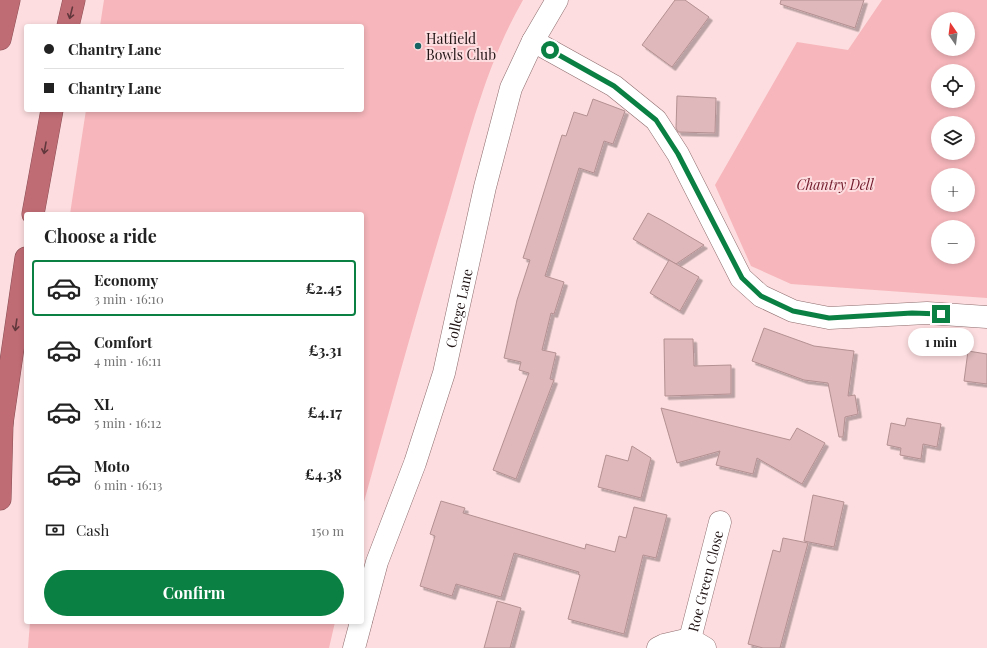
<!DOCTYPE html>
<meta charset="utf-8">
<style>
:root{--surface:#fff;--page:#f2f2f2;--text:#222;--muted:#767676;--line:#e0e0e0;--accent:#0b8043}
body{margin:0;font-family:"Playfair Display",serif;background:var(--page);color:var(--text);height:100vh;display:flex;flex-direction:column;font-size:15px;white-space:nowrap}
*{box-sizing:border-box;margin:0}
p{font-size:13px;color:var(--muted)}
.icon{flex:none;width:22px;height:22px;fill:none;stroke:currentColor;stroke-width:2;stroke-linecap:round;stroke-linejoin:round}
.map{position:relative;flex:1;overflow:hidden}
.panel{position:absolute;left:24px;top:212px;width:340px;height:412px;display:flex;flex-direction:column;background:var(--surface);border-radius:4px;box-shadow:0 2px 6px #0003}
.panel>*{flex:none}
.hud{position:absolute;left:24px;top:24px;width:340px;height:88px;border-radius:4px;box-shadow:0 2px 6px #0003;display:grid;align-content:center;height:88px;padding:0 20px;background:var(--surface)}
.needle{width:26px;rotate:346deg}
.fabs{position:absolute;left:931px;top:12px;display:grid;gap:8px}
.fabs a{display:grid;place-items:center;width:44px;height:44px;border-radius:50%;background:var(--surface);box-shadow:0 2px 6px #0003;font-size:20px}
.end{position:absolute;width:18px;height:18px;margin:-9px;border:5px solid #0b8043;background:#fff;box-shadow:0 0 0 2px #fff}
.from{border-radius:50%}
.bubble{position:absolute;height:28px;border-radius:14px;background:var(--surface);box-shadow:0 2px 6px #0003;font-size:13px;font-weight:700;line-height:28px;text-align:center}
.hud b{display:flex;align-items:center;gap:14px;height:38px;font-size:15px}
.hud b+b{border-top:1px solid var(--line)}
.hud i{width:10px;height:10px;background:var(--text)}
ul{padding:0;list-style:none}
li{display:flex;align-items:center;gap:12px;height:56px;margin:0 8px 6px;padding:0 12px;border:2px solid transparent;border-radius:4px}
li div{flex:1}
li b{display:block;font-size:15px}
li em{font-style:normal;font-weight:700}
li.on{border-color:var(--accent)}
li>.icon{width:36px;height:36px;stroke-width:1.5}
h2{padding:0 20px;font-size:18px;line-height:48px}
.pay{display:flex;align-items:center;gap:10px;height:44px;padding:0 20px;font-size:15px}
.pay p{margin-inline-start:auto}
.primary-button{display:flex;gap:8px;margin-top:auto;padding:8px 20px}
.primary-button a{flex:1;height:46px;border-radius:24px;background:var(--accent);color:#fff;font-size:16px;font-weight:700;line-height:46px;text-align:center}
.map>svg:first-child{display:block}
.green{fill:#f6b6bb;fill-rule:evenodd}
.building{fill:#deb8ba;stroke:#b49092;filter:url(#shadow)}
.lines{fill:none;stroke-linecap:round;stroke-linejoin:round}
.minor-casing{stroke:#8e6c6e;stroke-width:23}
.highway-casing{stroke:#894e54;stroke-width:23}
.minor{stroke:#fff;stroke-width:22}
.highway{stroke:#c06c75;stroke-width:22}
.oneway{stroke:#61383c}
.route{stroke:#0b8043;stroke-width:5}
.poi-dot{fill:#156463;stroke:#fddddf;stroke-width:1.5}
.labels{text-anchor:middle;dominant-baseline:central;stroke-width:4;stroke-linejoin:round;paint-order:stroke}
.poi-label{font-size:14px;fill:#221516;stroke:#fddddf;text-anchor:start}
.park-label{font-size:14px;font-style:italic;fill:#711b2c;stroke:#fddddf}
.street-label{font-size:14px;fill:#221516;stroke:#fddddf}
</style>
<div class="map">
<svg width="987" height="648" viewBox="0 0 987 648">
<defs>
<filter id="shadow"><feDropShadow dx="3.5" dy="3.5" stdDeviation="0" flood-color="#0004"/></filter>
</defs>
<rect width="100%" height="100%" fill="#fddddf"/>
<g class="green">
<path d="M104,0H523C486,64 469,136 448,207C418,307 390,408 362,509V214H70L86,110H362V26H100Z"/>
<path d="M882,0H987V298L791,284L751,266L715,185L797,42L848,50ZM938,19H968V49H938ZM938,71H968V101H938ZM938,123H968V153H938ZM938,175H968V205H938ZM938,227H968V257H938Z"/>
<path d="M30,622H335L329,648H28Z"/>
</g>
<g class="building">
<path d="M675,0H685L709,17L672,67L642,45Z"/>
<path d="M781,0H864L855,28L780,4Z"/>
<path d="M677,96L716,98L715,133L678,132L676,128Z"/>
<path d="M593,99L625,111L613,144L604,141L594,173L579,168L545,276L564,282L554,314L551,313L542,350L556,353L550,379L554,380L516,479L493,470L529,373L519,370L521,362L504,358L517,300L530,260L523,258L562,135L566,136L574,112L587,116Z"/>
<path d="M648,213L663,221L704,245L676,264L633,239Z"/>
<path d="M669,260L699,277L680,311L650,293Z"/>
<path d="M764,328L814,346L854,351L848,396L855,395L858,414L845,417L843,437H839L828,383L804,380L752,361Z"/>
<path d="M664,339H693L694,366L731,365V394L665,396Z"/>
<path d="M968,351L987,354V384L964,381Z"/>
<path d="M661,408L790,440L797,428L825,443L802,484L757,458L753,474L716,465L720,451L677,463Z"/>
<path d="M907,418L941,424L937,447L923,444L921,459L900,455L901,448L887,445L891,423L905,426Z"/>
<path d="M632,446L651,458L641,498L598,487L606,455L628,461Z"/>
<path d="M813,495L844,502L834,547L804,541Z"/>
<path d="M441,501L465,508L463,513L585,549L586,544L615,552L619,536L626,538L634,507L667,515L656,558L643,555L624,634L568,619L580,575L578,574L579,572L514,553L501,597L456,584L452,596L420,586L435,536L430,534Z"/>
<path d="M783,538L808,543L780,648H763L748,644L773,550L780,552Z"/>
<path d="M497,601L521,608L510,648H484Z"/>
</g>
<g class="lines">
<g class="minor-casing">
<g id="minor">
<path d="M533,41L614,86L656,120L678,154L741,278L761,296L793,311L829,318L927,313L987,317"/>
<path id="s1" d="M362,618L377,562L415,463L444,373L485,187L511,88L533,41L557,0"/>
<path id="s2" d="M690,639L720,522"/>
<path d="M354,648L361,622"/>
<path d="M658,648L664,645L690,639L705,648"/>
</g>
</g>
<g class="highway-casing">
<g id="highway">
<path d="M68,26L74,0"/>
<path d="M0,39L9,0"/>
<path d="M33,214L52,110"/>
<path d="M0,437L26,258"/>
<path d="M0,499L2,423"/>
</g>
</g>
<use href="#minor" class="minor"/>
<use href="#highway" class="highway"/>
</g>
<defs><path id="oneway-shaft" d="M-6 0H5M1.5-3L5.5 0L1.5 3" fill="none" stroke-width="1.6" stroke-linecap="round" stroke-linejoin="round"/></defs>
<g class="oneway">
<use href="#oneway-shaft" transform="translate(71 13) rotate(104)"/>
<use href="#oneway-shaft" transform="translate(45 148) rotate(100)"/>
<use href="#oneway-shaft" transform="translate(16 325) rotate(98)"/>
</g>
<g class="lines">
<path class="route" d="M550,50L614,86L656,120L678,154L742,278L761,296L793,311L829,318L912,313L941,314"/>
</g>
<circle class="poi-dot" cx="418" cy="46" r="4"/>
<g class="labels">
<g class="poi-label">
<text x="426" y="38">Hatfield<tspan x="426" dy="16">Bowls Club</tspan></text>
</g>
<g class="park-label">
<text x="835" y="184">Chantry Dell</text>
</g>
<g class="street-label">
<text stroke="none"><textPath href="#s1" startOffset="325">College Lane</textPath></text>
<text stroke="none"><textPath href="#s2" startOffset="60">Roe Green Close</textPath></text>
</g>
</g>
</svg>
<div class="fabs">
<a><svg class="needle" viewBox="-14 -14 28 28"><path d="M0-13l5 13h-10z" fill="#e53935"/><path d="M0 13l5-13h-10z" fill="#767676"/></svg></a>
<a><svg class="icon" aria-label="locate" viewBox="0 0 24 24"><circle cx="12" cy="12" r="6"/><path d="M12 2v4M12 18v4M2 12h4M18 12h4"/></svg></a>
<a><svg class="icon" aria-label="layers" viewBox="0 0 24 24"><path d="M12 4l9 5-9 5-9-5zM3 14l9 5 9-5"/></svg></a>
<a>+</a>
<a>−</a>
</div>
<i class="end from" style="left:550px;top:50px"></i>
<i class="end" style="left:941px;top:314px"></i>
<div class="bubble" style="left:908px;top:328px;width:66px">1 min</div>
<div class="hud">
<b><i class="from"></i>Chantry Lane</b>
<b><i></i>Chantry Lane</b>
</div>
<section class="panel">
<h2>Choose a ride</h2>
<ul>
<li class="on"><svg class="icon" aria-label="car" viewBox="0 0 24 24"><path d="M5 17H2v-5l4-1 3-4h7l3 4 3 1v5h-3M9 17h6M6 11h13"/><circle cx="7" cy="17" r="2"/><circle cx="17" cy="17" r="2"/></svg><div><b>Economy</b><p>3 min · 16:10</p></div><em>£2.45</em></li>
<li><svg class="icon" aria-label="car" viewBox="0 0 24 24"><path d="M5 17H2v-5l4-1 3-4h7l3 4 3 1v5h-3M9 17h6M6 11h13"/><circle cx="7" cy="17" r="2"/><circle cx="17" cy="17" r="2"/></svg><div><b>Comfort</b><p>4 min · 16:11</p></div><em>£3.31</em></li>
<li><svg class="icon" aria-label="car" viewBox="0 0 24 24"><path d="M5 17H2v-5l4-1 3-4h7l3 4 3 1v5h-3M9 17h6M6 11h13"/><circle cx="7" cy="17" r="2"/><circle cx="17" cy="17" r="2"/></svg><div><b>XL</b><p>5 min · 16:12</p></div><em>£4.17</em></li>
<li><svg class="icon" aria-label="car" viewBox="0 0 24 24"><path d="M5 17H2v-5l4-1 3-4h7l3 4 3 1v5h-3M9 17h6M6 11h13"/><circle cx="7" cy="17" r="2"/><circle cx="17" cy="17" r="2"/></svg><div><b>Moto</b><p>6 min · 16:13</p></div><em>£4.38</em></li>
</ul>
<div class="pay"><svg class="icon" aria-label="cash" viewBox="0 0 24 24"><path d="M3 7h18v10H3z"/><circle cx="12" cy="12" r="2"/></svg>Cash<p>150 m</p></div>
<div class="primary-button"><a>Confirm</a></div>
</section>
</div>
